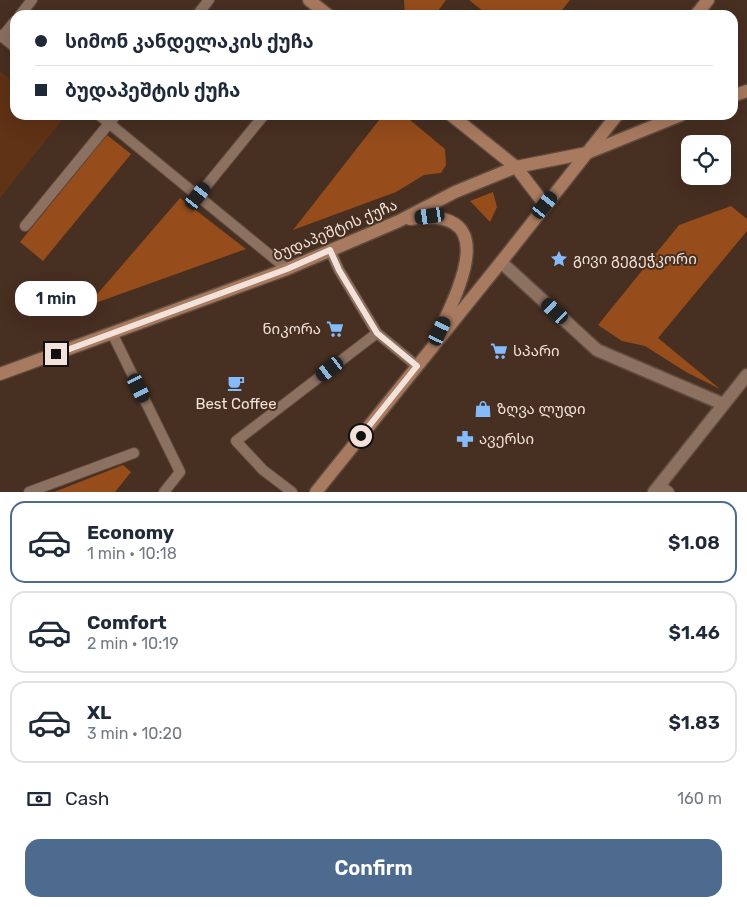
<!DOCTYPE html>
<meta charset="utf-8">
<style>
:root{--surface:#fff;--page:#f2f2f3;--text:#1f2937;--muted:#747a83;--line:#e0e1e3;--accent:#4d6b8f}
body{margin:0;font-family:Rubik,"Noto Sans Georgian",sans-serif;background:var(--page);color:var(--text);height:100vh;display:flex;flex-direction:column;font-size:19px;white-space:nowrap}
*{box-sizing:border-box;margin:0}
p{font-size:16px;color:var(--muted)}
.icon{flex:none;width:28px;height:28px;fill:none;stroke:currentColor;stroke-width:2;stroke-linecap:round;stroke-linejoin:round}
.map{position:relative;height:492px;overflow:hidden}
.panel{display:flex;flex-direction:column;background:var(--surface);flex:1}
.panel>*{flex:none}
.guide{position:absolute;left:10px;top:10px;width:728px;height:110px;border-radius:15px;box-shadow:0 5px 20px #0002;display:grid;align-content:center;height:110px;padding:0 25px;background:var(--surface)}
.fabs{position:absolute;left:681px;top:135px;display:grid;gap:10px}
.fabs a{display:grid;place-items:center;width:50px;height:50px;border-radius:10px;background:var(--surface);box-shadow:0 5px 20px #0002;font-size:25px}
.end{position:absolute;width:22px;height:22px;margin:-11px;border:6px solid #f2e2d9;background:#111;box-shadow:0 0 0 2px #111}
.from{border-radius:50%}
.bubble{position:absolute;height:35px;border-radius:15px;background:var(--surface);box-shadow:0 5px 20px #0002;font-size:16px;font-weight:600;line-height:35px;text-align:center}
.car{position:absolute;width:15px;height:30px;margin:-15px -8px;border-radius:6px;box-shadow:0 0 4px 1px #0007;background:linear-gradient(#222 24%,#8ab4d8 0 40%,#222 0 76%,#8ab4d8 0 86%,#222 0)}
.guide b{display:flex;align-items:center;gap:18px;height:48px;font-size:19px}
.guide b+b{border-top:1px solid var(--line)}
.guide i{width:12px;height:12px;background:var(--text)}
ul{padding:9px 0 0;list-style:none}
li{display:flex;align-items:center;gap:15px;height:82px;margin:0 10px 8px;padding:0 15px;border:2px solid var(--line);border-radius:15px}
li div{flex:1}
li b{display:block;font-size:19px}
li em{font-style:normal;font-weight:600}
li.selected{border-color:var(--accent)}
li>.icon{width:45px;height:45px;stroke-width:1.5}
.pay{display:flex;align-items:center;gap:12px;height:55px;padding:0 25px;font-size:19px}
.pay p{margin-inline-start:auto}
.primary-button{display:flex;gap:10px;margin-top:auto;padding:10px 25px}
.primary-button a{flex:1;height:58px;border-radius:15px;background:var(--accent);color:#fff;font-size:20px;font-weight:600;line-height:58px;text-align:center}
.map>svg:first-child{display:block}
.green{fill:#603216}
.forest{fill:#964c1b}
.lines{fill:none;stroke-linecap:round;stroke-linejoin:round}
.lane-casing{stroke:#604b3f;stroke-width:12}
.street-casing{stroke:#604b3f;stroke-width:15}
.secondary-casing{stroke:#604b3f;stroke-width:15}
.lane{stroke:#8c7060;stroke-width:10}
.street{stroke:#8c7060;stroke-width:12}
.secondary{stroke:#a87a5f;stroke-width:12}
.route{stroke:#f2e2d9;stroke-width:6}
.labels{text-anchor:middle;dominant-baseline:central;stroke-width:4;stroke-linejoin:round;paint-order:stroke}
.street-label{font-size:15px;fill:#f2e2d9;stroke:#472f21}
.poi-label{font-size:15px;fill:#f2e2d9;stroke:#472f21;text-anchor:start}
</style>
<div class="map">
<svg width="747" height="492" viewBox="0 0 747 492">
<rect width="100%" height="100%" fill="#472f21"/>
<path class="green" d="M0,71L15,83V115H56L62,120L0,198Z"/>
<g class="forest">
<path d="M404,0H446L435,15H405Z"/>
<path d="M469,0H570L558,15H488Z"/>
<path d="M383,115H404L445,149L446,165L441,173L424,175L396,192L293,230Z"/>
<path d="M107,135L131,154L43,261L20,242Z"/>
<path d="M493,192L497,207L490,222L470,201Z"/>
<path d="M180,198L246,249L87,306Z"/>
<path d="M731,206L747,219V231L658,338L720,389L686,372L645,346L622,341L598,325L679,225Z"/>
<path d="M123,465L131,472L115,492H54Z"/>
</g>
<g class="lines">
<g class="lane-casing">
<g id="lane">
<path d="M20,15L32,0"/>
<path d="M197,15L209,0"/>
<path d="M0,35L15,47"/>
<path d="M2,37L15,21"/>
<path d="M99,115L287,269"/>
<path d="M198,196L264,115"/>
<path d="M25,226L116,115"/>
<path d="M330,250L339,270L377,333"/>
<path d="M112,333L180,472L164,492"/>
<path d="M660,485L669,492"/>
<path d="M29,492L134,453"/>
<path d="M292,492L263,470L236,441L377,333L417,366"/>
</g>
</g>
<g class="street-casing">
<g id="street">
<path d="M501,262L597,350L723,404"/>
<path d="M654,492L747,375"/>
</g>
</g>
<g class="secondary-casing">
<g id="secondary">
<path d="M309,0L328,15"/>
<path d="M696,15L708,0"/>
<path d="M732,96L747,91"/>
<path d="M451,115L516,167L545,205"/>
<path d="M410,219C499,206 462,283 441,328"/>
<path d="M0,374L287,269L399,221L455,192L516,167L587,153L681,115"/>
<path d="M316,492L501,262L617,115"/>
</g>
</g>
<use href="#lane" class="lane"/>
<use href="#street" class="street"/>
<use href="#secondary" class="secondary"/>
</g>
<g class="lines">
<path class="route" d="M56,354L287,269L330,250L339,270L377,333L417,366L361,436"/>
</g>
<defs>
<g id="sight-bare" transform="scale(1.35)"><path d="M0-6L1.8-2.2L6-1.7L2.9 1.2L3.7 5.4L0 3.3L-3.7 5.4L-2.9 1.2L-6-1.7L-1.8-2.2Z" fill="#86bbfb" stroke="#472f21" stroke-width="2.5" paint-order="stroke"/></g>
<g id="supermarket-bare" transform="scale(1.35)"><path d="M-6-5.5h2.5l.6 2H6L4.5 2H-2.5L-4.4-4H-6ZM-1.5 3.2a1.3 1.3 0 1 0 .1 0ZM3 3.2a1.3 1.3 0 1 0 .1 0Z" fill="#86bbfb" stroke="#472f21" stroke-width="2.5" paint-order="stroke"/></g>
<g id="cafe-bare" transform="scale(1.35)"><path d="M-5.5-4.5H6V0H3Q3 3.5 0 3.5H-2.5Q-5.5 3.5-5.5 0ZM3-3.2v2h1.7v-2ZM-6 4.5H4V6H-6Z" fill="#86bbfb" stroke="#472f21" stroke-width="2.5" paint-order="stroke"/></g>
<g id="shop-bare" transform="scale(1.35)"><path d="M-5-2.5h2.3a2.7 3.5 0 0 1 5.4 0H5L5.5 6h-11ZM-1.5-2.5h3a1.5 2.3 0 0 0-3 0Z" fill="#86bbfb" stroke="#472f21" stroke-width="2.5" paint-order="stroke"/></g>
<g id="pharmacy-bare" transform="scale(1.35)"><path d="M-2-6h4v4h4v4h-4v4h-4v-4h-4v-4h4Z" fill="#86bbfb" stroke="#472f21" stroke-width="2.5" paint-order="stroke"/></g>
</defs>
<g fill-rule="evenodd">
<use href="#sight-bare" x="559" y="259"/>
<use href="#supermarket-bare" x="335" y="329"/>
<use href="#supermarket-bare" x="499" y="351"/>
<use href="#cafe-bare" x="236" y="383"/>
<use href="#shop-bare" x="483" y="409"/>
<use href="#pharmacy-bare" x="465" y="439"/>
</g>
<g class="labels">
<g class="street-label">
<text transform="translate(335 230) rotate(-23)">ბუდაპეშტის ქუჩა</text>
</g>
<g class="poi-label">
<text x="573" y="259">გივი გეგეჭკორი</text>
<text x="321" y="329" text-anchor="end">ნიკორა</text>
<text x="513" y="351">სპარი</text>
<text x="236" y="404" text-anchor="middle">Best Coffee</text>
<text x="497" y="409">ზღვა ლუდი</text>
<text x="479" y="439">ავერსი</text>
</g>
</g>
</svg>
<div class="fabs">
<a><svg class="icon" aria-label="locate" viewBox="0 0 24 24"><circle cx="12" cy="12" r="6"/><path d="M12 2v4M12 18v4M2 12h4M18 12h4"/></svg></a>
</div>
<i class="end from" style="left:361px;top:436px"></i>
<i class="end" style="left:56px;top:354px"></i>
<div class="bubble" style="left:15px;top:281px;width:82px">1 min</div>
<i class="car" style="left:198px;top:196px;rotate:39deg"></i>
<i class="car" style="left:545px;top:205px;rotate:39deg"></i>
<i class="car" style="left:430px;top:216px;rotate:262deg"></i>
<i class="car" style="left:555px;top:311px;rotate:313deg"></i>
<i class="car" style="left:440px;top:331px;rotate:25deg"></i>
<i class="car" style="left:330px;top:369px;rotate:232deg"></i>
<i class="car" style="left:139px;top:388px;rotate:154deg"></i>
<div class="guide">
<b><i class="from"></i>სიმონ კანდელაკის ქუჩა</b>
<b><i></i>ბუდაპეშტის ქუჩა</b>
</div>
</div>
<section class="panel">
<ul>
<li class="selected"><svg class="icon" aria-label="car" viewBox="0 0 24 24"><path d="M5 17H2v-5l4-1 3-4h7l3 4 3 1v5h-3M9 17h6M6 11h13"/><circle cx="7" cy="17" r="2"/><circle cx="17" cy="17" r="2"/></svg><div><b>Economy</b><p>1 min · 10:18</p></div><em>$1.08</em></li>
<li><svg class="icon" aria-label="car" viewBox="0 0 24 24"><path d="M5 17H2v-5l4-1 3-4h7l3 4 3 1v5h-3M9 17h6M6 11h13"/><circle cx="7" cy="17" r="2"/><circle cx="17" cy="17" r="2"/></svg><div><b>Comfort</b><p>2 min · 10:19</p></div><em>$1.46</em></li>
<li><svg class="icon" aria-label="car" viewBox="0 0 24 24"><path d="M5 17H2v-5l4-1 3-4h7l3 4 3 1v5h-3M9 17h6M6 11h13"/><circle cx="7" cy="17" r="2"/><circle cx="17" cy="17" r="2"/></svg><div><b>XL</b><p>3 min · 10:20</p></div><em>$1.83</em></li>
</ul>
<div class="pay"><svg class="icon" aria-label="cash" viewBox="0 0 24 24"><path d="M3 7h18v10H3z"/><circle cx="12" cy="12" r="2"/></svg>Cash<p>160 m</p></div>
<div class="primary-button"><a>Confirm</a></div>
</section>
